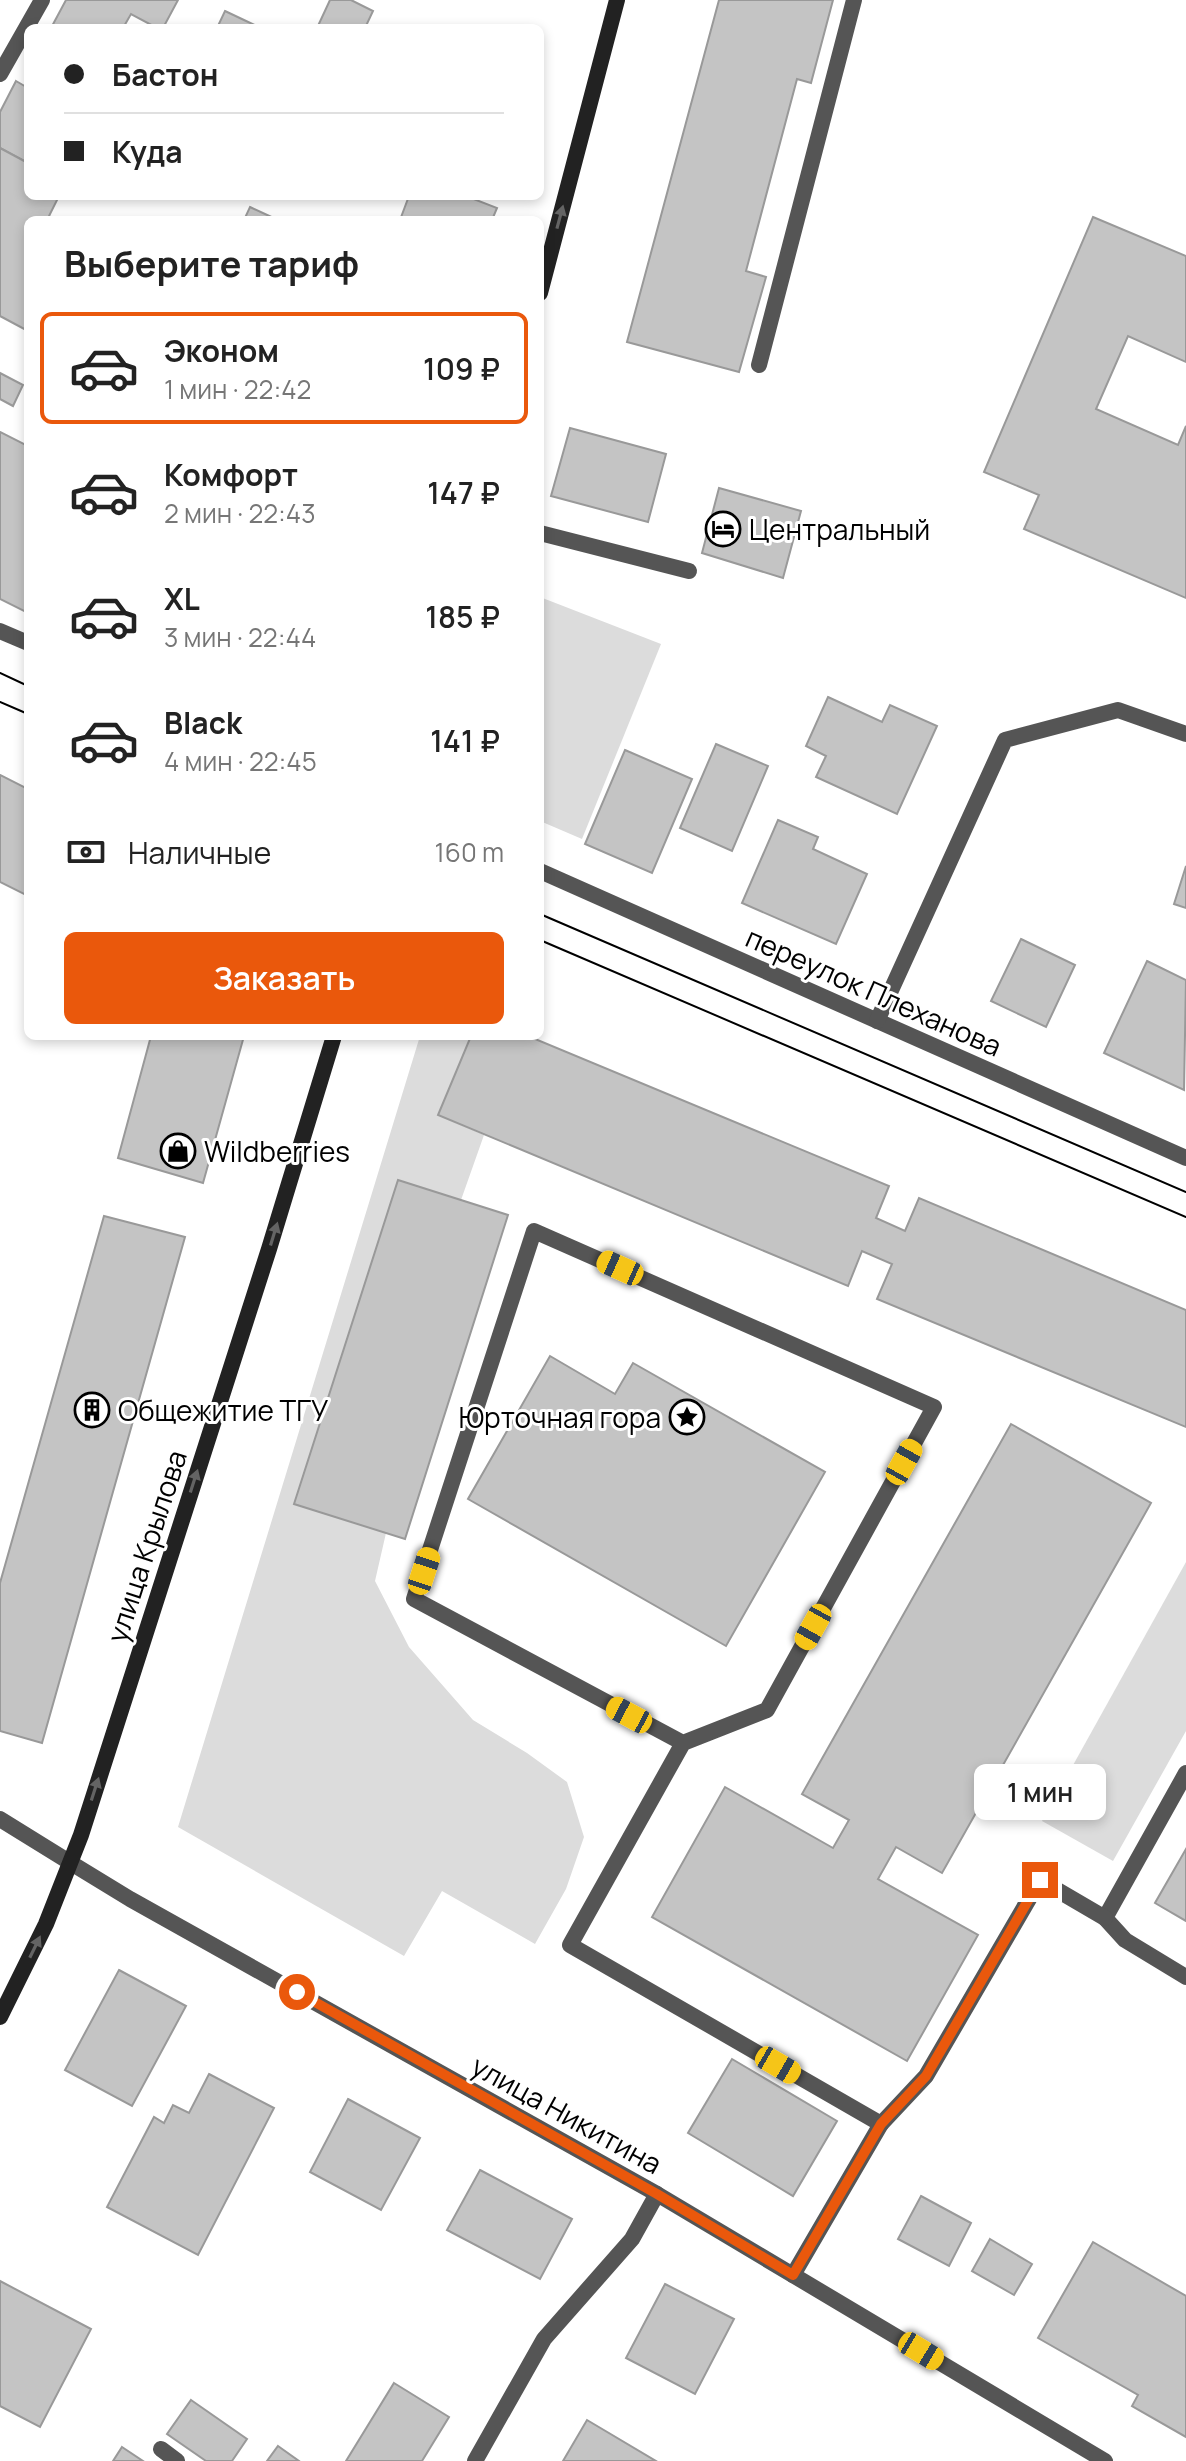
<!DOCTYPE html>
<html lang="ru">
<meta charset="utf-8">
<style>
:root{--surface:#fff;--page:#f6f6f6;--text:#222;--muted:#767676;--line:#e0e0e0;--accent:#ea580c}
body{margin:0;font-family:Manrope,sans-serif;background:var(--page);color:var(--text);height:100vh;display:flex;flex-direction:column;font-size:30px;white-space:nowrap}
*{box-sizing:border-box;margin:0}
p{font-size:26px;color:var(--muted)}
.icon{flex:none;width:44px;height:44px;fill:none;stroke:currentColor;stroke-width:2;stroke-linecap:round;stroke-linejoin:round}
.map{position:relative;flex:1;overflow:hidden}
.details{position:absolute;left:24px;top:216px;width:520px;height:824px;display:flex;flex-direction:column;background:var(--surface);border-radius:12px;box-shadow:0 4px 12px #0003}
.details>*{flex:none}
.hud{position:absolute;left:24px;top:24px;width:520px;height:176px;border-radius:12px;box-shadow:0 4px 12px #0003;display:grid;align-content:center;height:176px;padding:0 40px;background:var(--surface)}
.end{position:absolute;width:36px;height:36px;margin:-18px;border:10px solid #ea580c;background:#fff;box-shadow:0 0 0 4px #fff}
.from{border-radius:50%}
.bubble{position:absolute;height:56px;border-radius:12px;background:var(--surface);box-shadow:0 4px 12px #0003;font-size:26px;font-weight:600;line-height:56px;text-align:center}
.car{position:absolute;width:24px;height:48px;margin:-24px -12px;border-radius:10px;box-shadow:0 0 6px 2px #0007;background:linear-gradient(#f5c518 24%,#345 0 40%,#f5c518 0 76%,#345 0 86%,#f5c518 0)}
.hud b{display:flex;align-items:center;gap:28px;height:76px;font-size:30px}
.hud b+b{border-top:2px solid var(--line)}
.hud i{width:20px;height:20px;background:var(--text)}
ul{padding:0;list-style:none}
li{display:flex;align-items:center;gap:24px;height:112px;margin:0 16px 12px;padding:0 24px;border:4px solid transparent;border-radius:12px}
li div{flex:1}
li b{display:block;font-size:30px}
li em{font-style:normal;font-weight:600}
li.active{border-color:var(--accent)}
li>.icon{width:72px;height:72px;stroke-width:1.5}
h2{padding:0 40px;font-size:36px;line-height:96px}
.pay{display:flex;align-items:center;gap:20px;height:88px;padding:0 40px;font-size:30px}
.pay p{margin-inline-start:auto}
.cta{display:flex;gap:16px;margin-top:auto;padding:16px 40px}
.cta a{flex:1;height:92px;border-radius:12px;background:var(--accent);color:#fff;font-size:32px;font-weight:600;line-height:92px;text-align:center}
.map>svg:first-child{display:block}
.green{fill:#dcdcdc}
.building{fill:#c4c4c4;stroke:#999;stroke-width:2}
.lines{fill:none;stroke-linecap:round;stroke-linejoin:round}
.service{stroke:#555;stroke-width:16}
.pedestrian{stroke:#555;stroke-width:16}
.minor{stroke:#555;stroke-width:16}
.tertiary{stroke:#555;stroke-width:16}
.secondary{stroke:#222;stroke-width:16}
.tram{stroke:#000;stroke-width:2}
.oneway{fill:#646464}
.route{stroke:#ea580c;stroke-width:10}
.labels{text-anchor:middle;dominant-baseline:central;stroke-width:6;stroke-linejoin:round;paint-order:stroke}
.poi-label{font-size:28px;fill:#000;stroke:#fff;text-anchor:start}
.street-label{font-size:28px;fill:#000;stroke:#fff}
</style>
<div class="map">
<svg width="1186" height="2461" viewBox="0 0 1186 2461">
<rect width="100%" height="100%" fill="#fff"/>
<g class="green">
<path d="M540,597L661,644L582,839L540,821Z"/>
<path d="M420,1036H471L438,1115L484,1135L461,1200L398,1180L295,1504L386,1533L375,1581L409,1647L473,1720L527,1753L567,1782L584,1837L566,1889L535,1944L442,1891L404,1956L178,1827Z"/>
<path d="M1186,1562V1731L1113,1861L1042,1821Z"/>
</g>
<g class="building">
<path d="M66,0H178L163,28H157L131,14L123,28H51Z"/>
<path d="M330,0H351L373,11L365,28H317Z"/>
<path d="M719,0H833L811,83L797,79L746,271L766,277L739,372L627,342Z"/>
<path d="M225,11L244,20L261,28H217Z"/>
<path d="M16,81L28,88V163L0,148V112Z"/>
<path d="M0,148L28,163V196H59L49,216L56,220H28V331L0,316Z"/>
<path d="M409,196H466L497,208L492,220H400Z"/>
<path d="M250,207L278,220H244Z"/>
<path d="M1093,217L1186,256V362L1128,336L1096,409L1178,445L1186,426V598L1024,529L1039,495L984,472Z"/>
<path d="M0,373L23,385L13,406L0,399Z"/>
<path d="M570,428L666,454L648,522L551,496Z"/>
<path d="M0,432L28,446V613L0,599Z"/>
<path d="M719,488L801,511L783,578L702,553Z"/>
<path d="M828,697L882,722L890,705L937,726L897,814L816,777L826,756L806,746Z"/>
<path d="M716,744L768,766L732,851L680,828Z"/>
<path d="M625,750L692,779L652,873L585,844Z"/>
<path d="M0,775L28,789V896L0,882Z"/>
<path d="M778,820L818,837L813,849L867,874L836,944L742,903Z"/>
<path d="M1186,866V908L1174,904Z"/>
<path d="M1021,939L1075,965L1046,1027L991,1001Z"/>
<path d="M1147,961L1186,980L1184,1090L1104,1053Z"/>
<path d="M151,1036H244L203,1183L118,1158Z"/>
<path d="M471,1036H528L889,1186L876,1218L905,1231L919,1198L1186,1310V1427L877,1299L892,1264L862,1251L848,1286L438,1115Z"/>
<path d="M398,1180L508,1215L405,1539L294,1504Z"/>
<path d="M104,1216L185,1237L42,1743L0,1731V1583Z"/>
<path d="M550,1356L615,1394L633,1363L825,1472L726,1646L468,1499Z"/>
<path d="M1011,1424L1151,1503L942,1873L896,1847L878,1879L978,1935L907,2061L652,1917L725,1787L833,1848L849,1820L802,1794Z"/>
<path d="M1186,1849V1921L1155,1903Z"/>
<path d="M119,1970L186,2006L132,2106L65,2070Z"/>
<path d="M732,2059L837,2121L793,2196L688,2133Z"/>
<path d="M209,2074L274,2108L198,2255L107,2207L154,2117L164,2123L173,2105L189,2113Z"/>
<path d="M348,2099L420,2138L381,2210L310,2172Z"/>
<path d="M480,2170L572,2219L540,2279L447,2230Z"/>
<path d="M921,2196L971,2223L949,2266L898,2239Z"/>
<path d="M990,2239L1032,2264L1014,2295L972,2271Z"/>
<path d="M1093,2242L1186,2296V2437L1132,2406L1138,2395L1038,2338Z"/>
<path d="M0,2281L91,2329L40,2427L0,2406Z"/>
<path d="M665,2284L734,2319L695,2394L626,2358Z"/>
<path d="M394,2383L449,2417L422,2461H346Z"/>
<path d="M191,2400L247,2439L232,2461H206L167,2434Z"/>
<path d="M587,2420L656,2461H563Z"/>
<path d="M278,2446L299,2461H267Z"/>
<path d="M122,2447L143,2461H113Z"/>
</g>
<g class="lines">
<g class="service">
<path d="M0,74L42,0"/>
<path d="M759,365L854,0"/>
<path d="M540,533L689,571"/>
<path d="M683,1743L767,1710L934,1407L534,1231L414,1599L683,1743L570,1945L881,2124L793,2275"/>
<path d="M1186,1773L1105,1918L1125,1940L1186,1977"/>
<path d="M881,2124L926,2076L1040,1880L1105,1918"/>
<path d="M161,2449L177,2461"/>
</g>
<path class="pedestrian" d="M0,631L28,643"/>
<g class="minor">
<path d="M540,871L1186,1158"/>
<path d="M877,1021L1005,740L1118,710L1186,734"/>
<path d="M0,1819L71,1863"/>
<path d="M475,2461L544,2339L632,2239L657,2194"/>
</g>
<path class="tertiary" d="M71,1863L130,1899L657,2194L1105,2461"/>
<g class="secondary">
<path d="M540,293L617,0"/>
<path d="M0,2017L46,1924L81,1835L269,1249L334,1036"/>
</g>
<g class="tram">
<path d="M0,673L28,686"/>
<path d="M0,702L28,714"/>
<path d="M540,914L1186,1192"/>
<path d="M540,940L1186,1217"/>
</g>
</g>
<defs><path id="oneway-solid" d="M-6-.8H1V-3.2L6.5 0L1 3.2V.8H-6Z" transform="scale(2)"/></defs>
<g class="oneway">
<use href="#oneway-solid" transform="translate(560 217) rotate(-75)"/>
<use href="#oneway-solid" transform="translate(274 1234) rotate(-73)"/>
<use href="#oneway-solid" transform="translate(194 1481) rotate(-72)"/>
<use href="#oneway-solid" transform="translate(95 1789) rotate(-72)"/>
<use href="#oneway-solid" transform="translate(35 1947) rotate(-64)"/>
</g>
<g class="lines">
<path class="route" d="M297,1992L657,2194L793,2275L881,2124L926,2076L1040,1880"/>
</g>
<defs>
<g id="hotel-ring" transform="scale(1.8)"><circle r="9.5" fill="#fff" stroke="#000" stroke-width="1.5"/><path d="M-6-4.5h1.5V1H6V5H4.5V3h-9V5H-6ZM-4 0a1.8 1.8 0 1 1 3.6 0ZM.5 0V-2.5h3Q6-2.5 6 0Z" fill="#000"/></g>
<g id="shop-ring" transform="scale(1.8)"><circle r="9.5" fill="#fff" stroke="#000" stroke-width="1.5"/><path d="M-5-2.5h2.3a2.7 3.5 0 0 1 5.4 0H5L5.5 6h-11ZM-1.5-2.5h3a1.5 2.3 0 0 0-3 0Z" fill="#000"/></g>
<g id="building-ring" transform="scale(1.8)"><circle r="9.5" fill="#fff" stroke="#000" stroke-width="1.5"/><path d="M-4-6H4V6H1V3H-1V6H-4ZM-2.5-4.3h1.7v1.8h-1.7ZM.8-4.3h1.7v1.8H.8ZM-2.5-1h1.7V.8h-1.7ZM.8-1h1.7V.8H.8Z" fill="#000"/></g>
<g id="sight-ring" transform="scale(1.8)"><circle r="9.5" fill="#fff" stroke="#000" stroke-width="1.5"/><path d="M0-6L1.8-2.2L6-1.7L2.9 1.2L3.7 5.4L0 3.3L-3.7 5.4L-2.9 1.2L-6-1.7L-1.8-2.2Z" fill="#000"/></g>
</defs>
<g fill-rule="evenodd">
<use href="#hotel-ring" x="723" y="529"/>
<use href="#shop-ring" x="178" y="1151"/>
<use href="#building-ring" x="92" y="1410"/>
<use href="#sight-ring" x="687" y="1417"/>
</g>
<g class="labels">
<g class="poi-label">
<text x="749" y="529">Центральный</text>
<text x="204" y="1151">Wildberries</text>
<text x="118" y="1410">Общежитие ТГУ</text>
<text x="661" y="1417" text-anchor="end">Юрточная гора</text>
</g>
<g class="street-label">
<text transform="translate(874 991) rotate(24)">переулок Плеханова</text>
<text transform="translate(146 1546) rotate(-72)">улица Крылова</text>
<text transform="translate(567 2114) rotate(29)">улица Никитина</text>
</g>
</g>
</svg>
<i class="end from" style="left:297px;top:1992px"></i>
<i class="end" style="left:1040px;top:1880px"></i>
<div class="bubble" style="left:974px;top:1764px;width:132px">1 мин</div>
<i class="car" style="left:620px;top:1268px;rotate:294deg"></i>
<i class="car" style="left:904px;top:1462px;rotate:29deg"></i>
<i class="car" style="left:424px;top:1571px;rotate:18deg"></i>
<i class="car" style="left:813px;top:1627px;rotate:209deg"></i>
<i class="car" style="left:629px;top:1715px;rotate:298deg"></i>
<i class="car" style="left:778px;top:2065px;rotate:120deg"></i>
<i class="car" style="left:921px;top:2351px;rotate:121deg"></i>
<div class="hud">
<b><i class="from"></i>Бастон</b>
<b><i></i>Куда</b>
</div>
<section class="details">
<h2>Выберите тариф</h2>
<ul>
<li class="active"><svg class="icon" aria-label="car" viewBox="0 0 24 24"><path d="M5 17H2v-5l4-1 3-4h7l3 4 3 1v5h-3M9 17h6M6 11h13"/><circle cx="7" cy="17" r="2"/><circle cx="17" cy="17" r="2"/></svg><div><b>Эконом</b><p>1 мин · 22:42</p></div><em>109 ₽</em></li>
<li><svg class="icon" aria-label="car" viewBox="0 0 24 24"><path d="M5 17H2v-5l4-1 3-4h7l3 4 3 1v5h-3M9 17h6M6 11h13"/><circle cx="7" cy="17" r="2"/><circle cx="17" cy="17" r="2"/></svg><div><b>Комфорт</b><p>2 мин · 22:43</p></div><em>147 ₽</em></li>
<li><svg class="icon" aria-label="car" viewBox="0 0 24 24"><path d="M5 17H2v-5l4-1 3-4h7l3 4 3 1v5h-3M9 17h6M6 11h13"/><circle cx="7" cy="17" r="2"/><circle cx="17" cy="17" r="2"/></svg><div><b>XL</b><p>3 мин · 22:44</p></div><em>185 ₽</em></li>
<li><svg class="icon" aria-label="car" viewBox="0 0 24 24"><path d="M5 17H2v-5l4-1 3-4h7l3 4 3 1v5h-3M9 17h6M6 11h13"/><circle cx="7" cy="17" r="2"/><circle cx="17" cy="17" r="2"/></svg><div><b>Black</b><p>4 мин · 22:45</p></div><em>141 ₽</em></li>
</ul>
<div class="pay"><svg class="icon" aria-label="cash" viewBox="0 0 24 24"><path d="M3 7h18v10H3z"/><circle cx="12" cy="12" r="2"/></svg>Наличные<p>160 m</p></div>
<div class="cta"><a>Заказать</a></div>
</section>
</div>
